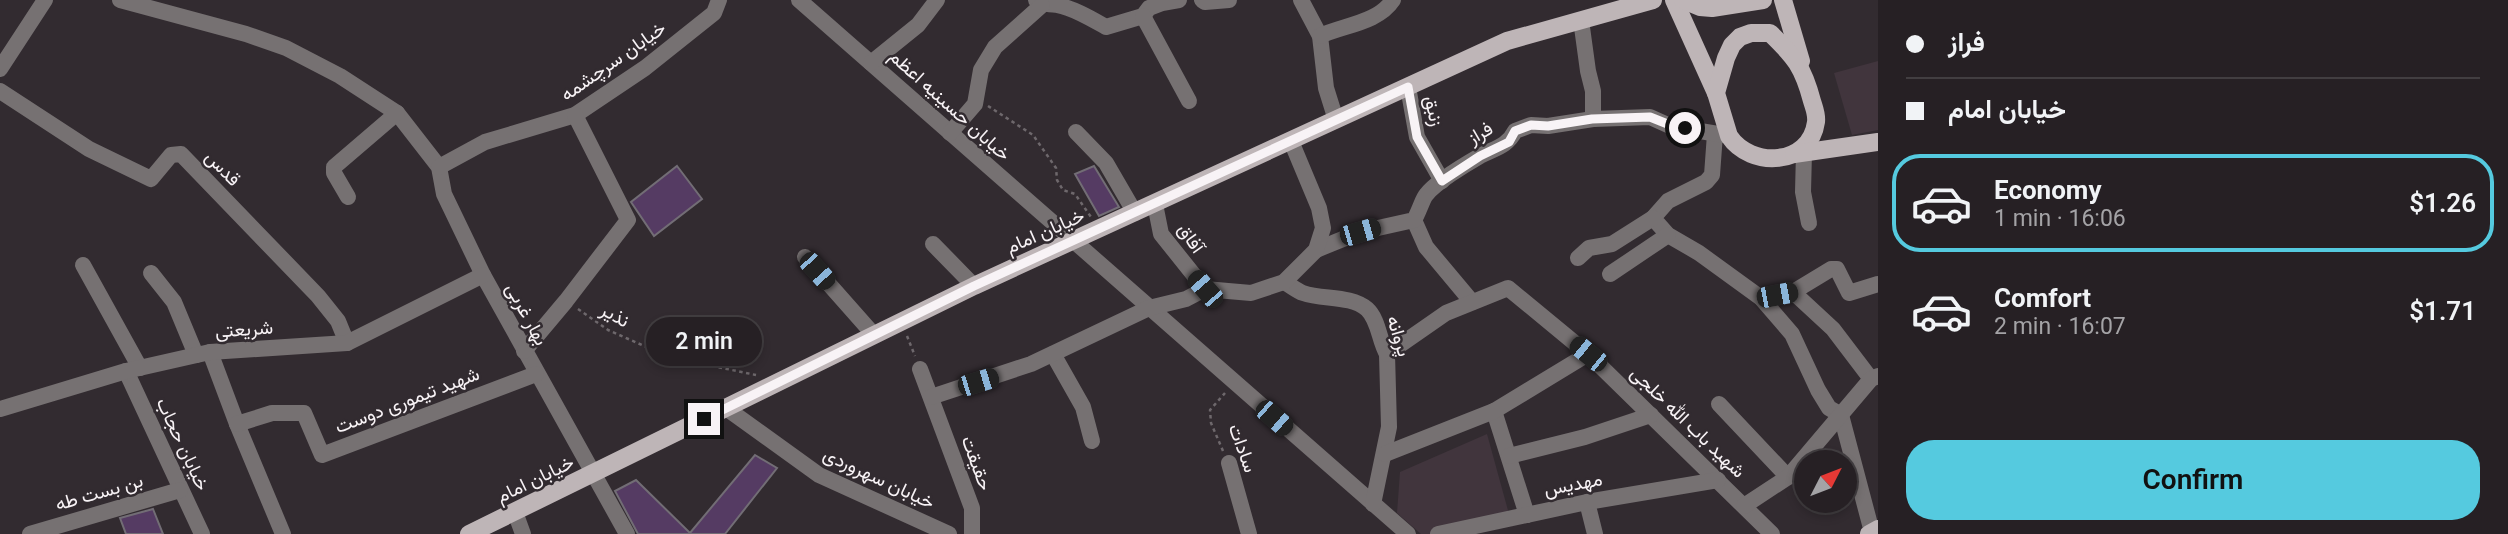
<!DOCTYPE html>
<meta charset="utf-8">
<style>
:root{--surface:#262024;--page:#2e282c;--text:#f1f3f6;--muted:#a4a3a6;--line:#423e41;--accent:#55cadf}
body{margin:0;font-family:Roboto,Vazirmatn,sans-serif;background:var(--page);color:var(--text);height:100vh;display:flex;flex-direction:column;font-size:26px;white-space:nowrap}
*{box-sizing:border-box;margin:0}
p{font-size:23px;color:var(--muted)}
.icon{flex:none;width:38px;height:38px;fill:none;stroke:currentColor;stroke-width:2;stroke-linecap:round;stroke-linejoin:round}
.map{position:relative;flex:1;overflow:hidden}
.drawer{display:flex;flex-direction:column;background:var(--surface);width:630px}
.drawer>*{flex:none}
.banner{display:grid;align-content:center;height:154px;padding:0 28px;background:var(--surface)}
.needle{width:46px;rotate:48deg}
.tools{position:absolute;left:1794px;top:450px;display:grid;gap:14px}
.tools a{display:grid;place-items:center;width:63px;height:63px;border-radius:50%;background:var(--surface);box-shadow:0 4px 10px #0003,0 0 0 2px var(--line);font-size:35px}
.end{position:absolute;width:32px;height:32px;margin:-16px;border:9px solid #f8f3f6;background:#111;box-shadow:0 0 0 4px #111}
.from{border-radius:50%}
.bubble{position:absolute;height:49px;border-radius:24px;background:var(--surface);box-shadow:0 4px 10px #0003,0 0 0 2px var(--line);font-size:23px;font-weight:600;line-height:49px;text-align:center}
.car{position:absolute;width:21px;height:42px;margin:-21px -10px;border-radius:9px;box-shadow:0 0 5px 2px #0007;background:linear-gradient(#222 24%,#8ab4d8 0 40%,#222 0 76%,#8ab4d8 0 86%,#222 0)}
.banner b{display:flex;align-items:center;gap:24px;height:66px;font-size:26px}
.banner b+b{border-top:2px solid var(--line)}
.banner i{width:18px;height:18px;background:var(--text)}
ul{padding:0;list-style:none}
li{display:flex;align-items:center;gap:21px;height:98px;margin:0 14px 10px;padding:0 14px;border:4px solid transparent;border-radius:28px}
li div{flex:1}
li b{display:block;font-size:26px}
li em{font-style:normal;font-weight:600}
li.current{border-color:var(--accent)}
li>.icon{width:63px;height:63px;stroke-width:1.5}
.action{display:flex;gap:14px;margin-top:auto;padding:14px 28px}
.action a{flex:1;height:80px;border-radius:28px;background:var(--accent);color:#111;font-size:28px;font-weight:600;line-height:80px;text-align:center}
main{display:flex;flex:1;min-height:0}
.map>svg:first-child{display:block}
.built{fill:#41353d}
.building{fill:#553b63;stroke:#726d75;stroke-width:2}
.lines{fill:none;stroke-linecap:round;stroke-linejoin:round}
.path{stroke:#6e686c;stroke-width:2.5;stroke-dasharray:3.5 3.5;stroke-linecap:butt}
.minor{stroke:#767172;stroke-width:16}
.major{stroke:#beb5b7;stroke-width:18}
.route{stroke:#f8f3f6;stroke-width:9}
.labels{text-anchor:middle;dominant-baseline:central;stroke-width:5;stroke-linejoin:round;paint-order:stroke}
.street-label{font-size:19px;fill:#f8f3f6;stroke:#322b30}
</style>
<main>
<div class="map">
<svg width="1878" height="534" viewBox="0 0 1878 534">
<rect width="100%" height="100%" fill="#322b30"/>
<g class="built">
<path d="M1878,61V130L1852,135L1834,73Z"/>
<path d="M1487,434L1512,525L1459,534H1421L1397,513L1400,472Z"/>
</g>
<g class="building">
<path d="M677,166L702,199L654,236L631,202Z"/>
<path d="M1094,166L1119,207L1099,216L1075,174Z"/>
<path d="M755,455L777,468L725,534H638L615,491L636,480L690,533Z"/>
<path d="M153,509L163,534H126L120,518Z"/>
</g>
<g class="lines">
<g class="path">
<path d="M988,106L1033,135L1056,168L1057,180L1063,190L1075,194L1091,217"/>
<path d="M578,309L608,330L669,357L756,375"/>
<path d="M907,336L915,356"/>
<path d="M1223,451L1211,423L1210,410L1225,393"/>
</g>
<g class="minor">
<path d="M120,0L246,34L286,48L340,76L397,113L439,167L444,194L483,275L627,534"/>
<path d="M799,0L1408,534"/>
<path d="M1036,0C1043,6 1049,3 1057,5C1075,9 1090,18 1106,27L1143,16L1149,8L1162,3L1179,0"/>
<path d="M1202,0L1205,2L1229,0"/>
<path d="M1301,0L1320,36L1326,88L1336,120"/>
<path d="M1143,16L1189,101"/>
<path d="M1581,20L1588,71L1593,91V119"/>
<path d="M1320,36C1344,25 1378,23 1393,0"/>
<path d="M871,63L918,25L937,0"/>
<path d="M0,69L45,0"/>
<path d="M1408,87L1417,137L1442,181"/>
<path d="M0,91L89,149L151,179L171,155L181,154L318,296L338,321L347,343"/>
<path d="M1076,132L1106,163L1135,213"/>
<path d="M950,133L975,104L981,70L995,47L1042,5"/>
<path d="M1715,134L1712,175L1706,182L1668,201L1653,218L1668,235L1699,253L1761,298L1792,334L1818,390L1829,408L1841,415L1872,532"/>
<path d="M1804,152L1803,192L1809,223"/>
<path d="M439,167L485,142L575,115L645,68L714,13L719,0"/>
<path d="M348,197L334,173V167L397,113"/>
<path d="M1155,204L1161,234L1205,289"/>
<path d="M1414,220L1426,247L1472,302"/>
<path d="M933,244L974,286"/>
<path d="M1316,250L1360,232L1414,220C1418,214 1423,198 1426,195C1435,183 1466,164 1480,156C1495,148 1507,147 1515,131L1531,125L1548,126L1593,119L1650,117L1670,126L1724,135"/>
<path d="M805,257L874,335"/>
<path d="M1578,258L1589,248L1612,244L1653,218"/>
<path d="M83,265L140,368"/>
<path d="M151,273L174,302L196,355"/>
<path d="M1610,274L1668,235"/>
<path d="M1284,282C1290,285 1297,291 1303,293C1323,300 1350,295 1367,309C1379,320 1379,341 1387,354L1389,427L1373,504"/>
<path d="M1793,292L1833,329L1871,379"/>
<path d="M1761,298L1793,292L1831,269H1837L1849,293L1878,284"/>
<path d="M524,351L566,301L628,220L575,115"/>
<path d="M210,352L237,424L283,534"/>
<path d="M1053,354L1083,407L1092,441"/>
<path d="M1387,354L1446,313L1508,288L1588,354L1772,534"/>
<path d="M920,369L972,508V534"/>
<path d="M126,371L202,534"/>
<path d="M931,397L1031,364L1149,308L1186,299L1205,289L1251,293L1284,282L1316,250L1323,228L1319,208L1291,141"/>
<path d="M1719,404L1788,477"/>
<path d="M726,408L819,475L949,534"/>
<path d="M0,409L126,371L210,352L347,343L483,275"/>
<path d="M1494,411L1527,515"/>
<path d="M237,424L272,413H304L322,455L536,374"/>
<path d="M1385,454L1494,411L1588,354"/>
<path d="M1509,456L1585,437L1651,415"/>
<path d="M1229,463L1249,534"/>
<path d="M1587,502L1595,534"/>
<path d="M1744,506L1788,477L1871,379L1878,376"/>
<path d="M515,512L523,534"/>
<path d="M30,534L180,490"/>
<path d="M1438,534L1587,502L1718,480"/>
</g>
<g class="major">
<path d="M1674,0L1716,93"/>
<path d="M1683,0L1700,7L1712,8L1763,0"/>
<path d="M1783,0L1801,61"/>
<path d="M1751,33H1770C1795,57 1803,67 1812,101C1814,108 1817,114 1816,122C1810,166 1751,169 1729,136L1716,93L1726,58L1732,45L1740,37Z"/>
<path d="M1794,154L1878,142"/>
<path d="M469,534L974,286L1507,41L1653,0"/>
<path d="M1869,534L1878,529"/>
</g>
</g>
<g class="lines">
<path class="route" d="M704,419L974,286L1408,87L1417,137L1442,181L1480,156L1509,142L1515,131L1531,125L1548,126L1592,119L1650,117L1670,125L1685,128"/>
</g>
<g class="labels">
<g class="street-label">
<text transform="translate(613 61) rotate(-35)">خیابان سرچشمه</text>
<text transform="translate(950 105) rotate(42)">خیابان حسینیه اعظم</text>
<text transform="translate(1434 111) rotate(78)">زنبق</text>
<text transform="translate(1480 133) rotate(-30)">فراز</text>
<text transform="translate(223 168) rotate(46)">قدس</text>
<text transform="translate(1045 231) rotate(-24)">خیابان امام</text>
<text transform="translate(1191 238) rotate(55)">آفاق</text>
<text transform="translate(527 314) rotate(62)">بهار غربی</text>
<text transform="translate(615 315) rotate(29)">نذیر</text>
<text transform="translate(244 329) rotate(-4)">شریعتی</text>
<text transform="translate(1399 336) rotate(73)">پروانه</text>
<text transform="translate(407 400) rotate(-21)">شهید تیموری دوست</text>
<text transform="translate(1688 422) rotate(44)">شهید باب الله خلجی</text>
<text transform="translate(183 444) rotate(65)">خیابان حجاب</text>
<text transform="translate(1243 448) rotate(70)">سادات</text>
<text transform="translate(977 463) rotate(70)">حقیقت</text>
<text transform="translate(879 478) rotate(25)">خیابان سهروردی</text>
<text transform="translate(535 479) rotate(-26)">خیابان امام</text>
<text transform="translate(1573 484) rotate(-11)">مهدیس</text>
<text transform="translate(99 492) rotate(-16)">بن بست طه</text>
</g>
</g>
</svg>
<div class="tools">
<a><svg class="needle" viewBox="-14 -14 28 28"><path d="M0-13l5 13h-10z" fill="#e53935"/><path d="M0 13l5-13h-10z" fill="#a4a3a6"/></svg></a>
</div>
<i class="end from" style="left:1685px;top:128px"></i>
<i class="end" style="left:704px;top:419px"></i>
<div class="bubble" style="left:646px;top:317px;width:116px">2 min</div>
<i class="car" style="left:1360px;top:232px;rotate:74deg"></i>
<i class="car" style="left:817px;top:271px;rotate:138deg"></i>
<i class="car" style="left:1205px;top:289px;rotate:319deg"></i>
<i class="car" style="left:1777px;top:295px;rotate:79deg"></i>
<i class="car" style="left:1588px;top:354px;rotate:309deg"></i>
<i class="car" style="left:978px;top:382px;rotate:73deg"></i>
<i class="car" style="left:1274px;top:418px;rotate:131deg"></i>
</div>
<section class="drawer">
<div class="banner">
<b><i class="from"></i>فراز</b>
<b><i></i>خیابان امام</b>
</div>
<ul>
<li class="current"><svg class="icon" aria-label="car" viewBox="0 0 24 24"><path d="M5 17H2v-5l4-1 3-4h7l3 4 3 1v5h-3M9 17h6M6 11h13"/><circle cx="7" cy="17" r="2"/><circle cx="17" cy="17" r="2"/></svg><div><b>Economy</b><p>1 min · 16:06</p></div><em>$1.26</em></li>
<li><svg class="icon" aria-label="car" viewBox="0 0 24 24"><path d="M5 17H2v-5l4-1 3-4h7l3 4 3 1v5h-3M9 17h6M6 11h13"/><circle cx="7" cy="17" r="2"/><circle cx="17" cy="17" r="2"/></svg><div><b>Comfort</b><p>2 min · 16:07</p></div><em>$1.71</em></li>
</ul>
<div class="action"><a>Confirm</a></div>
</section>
</main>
